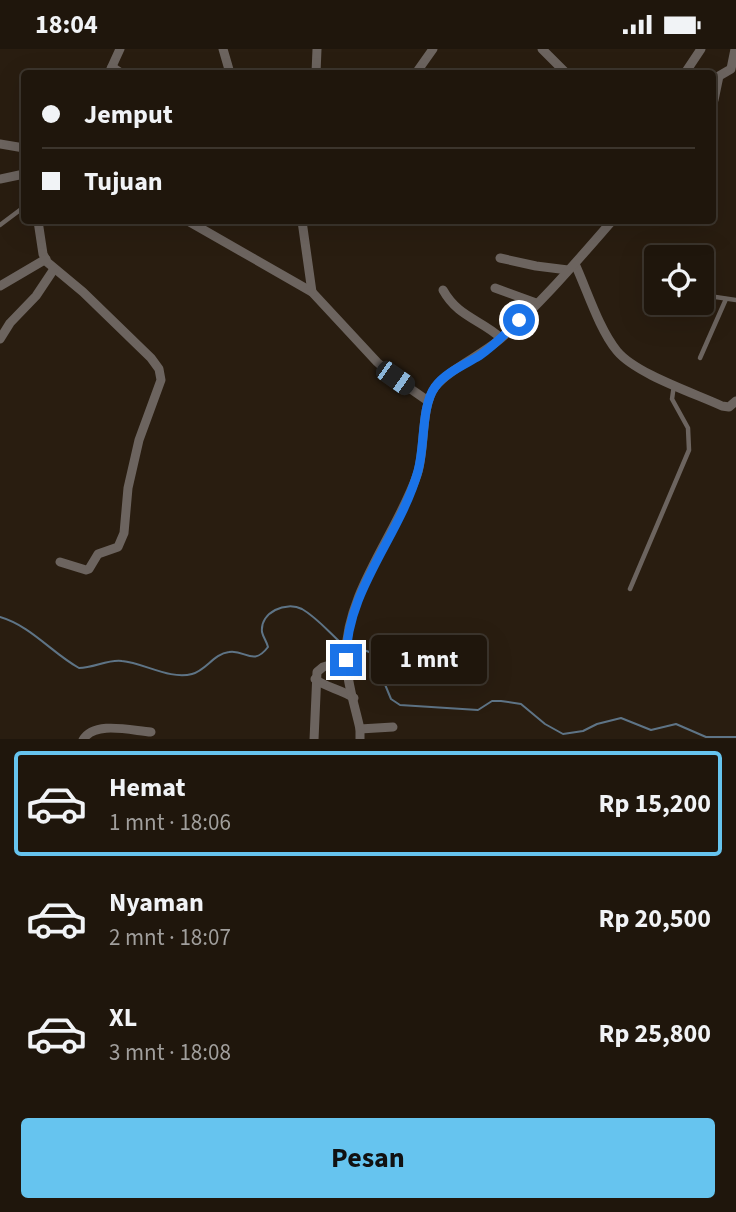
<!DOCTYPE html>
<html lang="id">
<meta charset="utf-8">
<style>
:root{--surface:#1f160c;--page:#271f15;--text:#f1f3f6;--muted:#a19f9d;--line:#3c352d;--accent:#66c4ef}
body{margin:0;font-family:"Source Sans 3",sans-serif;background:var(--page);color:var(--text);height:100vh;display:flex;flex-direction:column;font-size:26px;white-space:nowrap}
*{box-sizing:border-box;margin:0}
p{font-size:23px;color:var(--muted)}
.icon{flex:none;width:38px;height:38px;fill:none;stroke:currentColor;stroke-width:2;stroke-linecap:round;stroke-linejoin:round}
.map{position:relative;height:690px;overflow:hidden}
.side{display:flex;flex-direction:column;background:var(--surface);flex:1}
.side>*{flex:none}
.guide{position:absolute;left:21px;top:21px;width:695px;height:154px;border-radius:7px;box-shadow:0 7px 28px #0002,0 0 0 2px var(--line);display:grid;align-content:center;height:154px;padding:0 21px;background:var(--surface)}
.buttons{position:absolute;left:644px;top:196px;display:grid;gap:14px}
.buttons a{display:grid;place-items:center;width:70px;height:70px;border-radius:7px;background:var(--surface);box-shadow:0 7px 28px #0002,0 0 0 2px var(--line);font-size:35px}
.end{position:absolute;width:32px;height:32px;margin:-16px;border:9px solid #1a73e8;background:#fff;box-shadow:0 0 0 4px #fff}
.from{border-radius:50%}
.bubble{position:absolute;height:49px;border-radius:7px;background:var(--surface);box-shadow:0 7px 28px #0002,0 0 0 2px var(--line);font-size:23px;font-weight:700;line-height:49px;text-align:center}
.car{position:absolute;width:21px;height:42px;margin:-21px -10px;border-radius:9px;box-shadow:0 0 5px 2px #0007;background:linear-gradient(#222 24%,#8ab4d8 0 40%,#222 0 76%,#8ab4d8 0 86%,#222 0)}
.guide b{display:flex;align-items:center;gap:24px;height:66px;font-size:26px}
.guide b+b{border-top:2px solid var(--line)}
.guide i{width:18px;height:18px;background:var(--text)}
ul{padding:12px 0 0;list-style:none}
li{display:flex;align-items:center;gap:21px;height:105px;margin:0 14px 10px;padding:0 7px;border:4px solid transparent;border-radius:7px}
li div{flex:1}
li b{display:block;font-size:26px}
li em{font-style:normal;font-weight:700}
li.on{border-color:var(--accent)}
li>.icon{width:63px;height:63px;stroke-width:1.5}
.primary-button{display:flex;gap:14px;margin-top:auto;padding:14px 21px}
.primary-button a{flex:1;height:80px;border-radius:7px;background:var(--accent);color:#111;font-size:28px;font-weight:700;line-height:80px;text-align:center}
.status{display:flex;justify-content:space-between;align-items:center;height:49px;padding:0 35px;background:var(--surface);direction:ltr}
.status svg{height:19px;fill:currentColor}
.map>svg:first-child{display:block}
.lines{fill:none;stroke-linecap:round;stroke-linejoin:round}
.stream{stroke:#5e7486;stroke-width:2}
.service{stroke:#6c645f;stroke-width:4.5}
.minor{stroke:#6c645f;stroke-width:9}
.route{stroke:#1a73e8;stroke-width:9}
</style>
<div class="status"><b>18:04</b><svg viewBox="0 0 49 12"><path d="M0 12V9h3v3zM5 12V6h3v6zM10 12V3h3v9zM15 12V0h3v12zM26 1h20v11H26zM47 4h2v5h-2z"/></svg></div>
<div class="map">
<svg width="736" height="691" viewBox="0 0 736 691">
<rect width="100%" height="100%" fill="#291d10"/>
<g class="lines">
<g class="stream">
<path d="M0,568C31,577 52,604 79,619C94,619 108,610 122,612C144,614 170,631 192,625C207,621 213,605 229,603C245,600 253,618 268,598C267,593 263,588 262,583C260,563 286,552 302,560C316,568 328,582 340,593L345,594"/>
<path d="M350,596L372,604L391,650L400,656L478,661L492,652H501L521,655L545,675L563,685L583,682L597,675L621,669L651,681L676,675L706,688H736"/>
</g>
<g class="service">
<path d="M0,176L24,158"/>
<path d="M702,246L736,251"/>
<path d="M700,309L726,250"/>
<path d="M630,540L689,401L688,379L672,350L674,336"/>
</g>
<g class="minor">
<path d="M223,0L230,24"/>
<path d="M542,0L566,24"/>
<path d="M112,18L121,24"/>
<path d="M109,24L120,0"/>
<path d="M316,24L317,0"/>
<path d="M416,24L433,0"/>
<path d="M685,24L701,0"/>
<path d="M714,51L719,27L731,20L735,0"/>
<path d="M0,95L24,99"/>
<path d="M0,130L24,125"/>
<path d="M38,172L43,205L47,213L83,243L151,309L159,320L161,331L139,391L128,439L124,484L118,498L98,505L89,520L86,521L60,513"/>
<path d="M188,172L312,243L377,313L395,329L428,352"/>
<path d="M302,172L312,243"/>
<path d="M500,209L536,217L568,221"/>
<path d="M575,215C587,241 599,280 617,302C636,325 694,344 722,357L729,358L736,352"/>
<path d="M0,237L46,210"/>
<path d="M495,239L536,254"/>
<path d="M443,241C458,268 480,270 501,289"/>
<path d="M0,290L10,274L36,247L54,220"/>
<path d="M315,630C327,639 341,640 354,649"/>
<path d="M360,680L393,678"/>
<path d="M83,691C94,671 133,682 151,683"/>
<path d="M314,691L317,623L323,618L346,611"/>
<path d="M360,691V680C355,657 346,631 346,607C345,545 397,484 417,426C426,400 420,359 435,338C447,322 481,306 499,291C539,257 577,212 612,172"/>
</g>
</g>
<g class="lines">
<path class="route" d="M346,611C346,541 400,487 418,422C425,398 421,357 435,338C445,324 464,316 479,307C494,297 506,284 519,271"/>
</g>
</svg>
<div class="buttons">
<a><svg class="icon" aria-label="locate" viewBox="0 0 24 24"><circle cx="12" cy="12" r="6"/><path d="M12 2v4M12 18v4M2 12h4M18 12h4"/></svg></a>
</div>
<i class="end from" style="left:519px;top:271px"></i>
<i class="end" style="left:346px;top:611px"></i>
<div class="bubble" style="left:371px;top:586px;width:116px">1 mnt</div>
<i class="car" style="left:395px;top:329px;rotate:125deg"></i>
<div class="guide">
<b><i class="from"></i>Jemput</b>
<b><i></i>Tujuan</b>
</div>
</div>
<section class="side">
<ul>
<li class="on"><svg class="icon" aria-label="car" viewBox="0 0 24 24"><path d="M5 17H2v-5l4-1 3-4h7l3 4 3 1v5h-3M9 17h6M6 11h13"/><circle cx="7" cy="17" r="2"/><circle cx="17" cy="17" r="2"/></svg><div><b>Hemat</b><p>1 mnt · 18:06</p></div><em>Rp 15,200</em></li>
<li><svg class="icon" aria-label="car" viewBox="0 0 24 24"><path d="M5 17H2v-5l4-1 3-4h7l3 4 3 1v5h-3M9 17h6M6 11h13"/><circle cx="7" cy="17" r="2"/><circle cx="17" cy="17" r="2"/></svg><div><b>Nyaman</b><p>2 mnt · 18:07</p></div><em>Rp 20,500</em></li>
<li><svg class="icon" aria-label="car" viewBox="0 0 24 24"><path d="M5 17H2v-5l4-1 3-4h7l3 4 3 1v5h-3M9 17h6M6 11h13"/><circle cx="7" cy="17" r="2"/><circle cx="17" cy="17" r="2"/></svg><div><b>XL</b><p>3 mnt · 18:08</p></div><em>Rp 25,800</em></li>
</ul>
<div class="primary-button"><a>Pesan</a></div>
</section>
